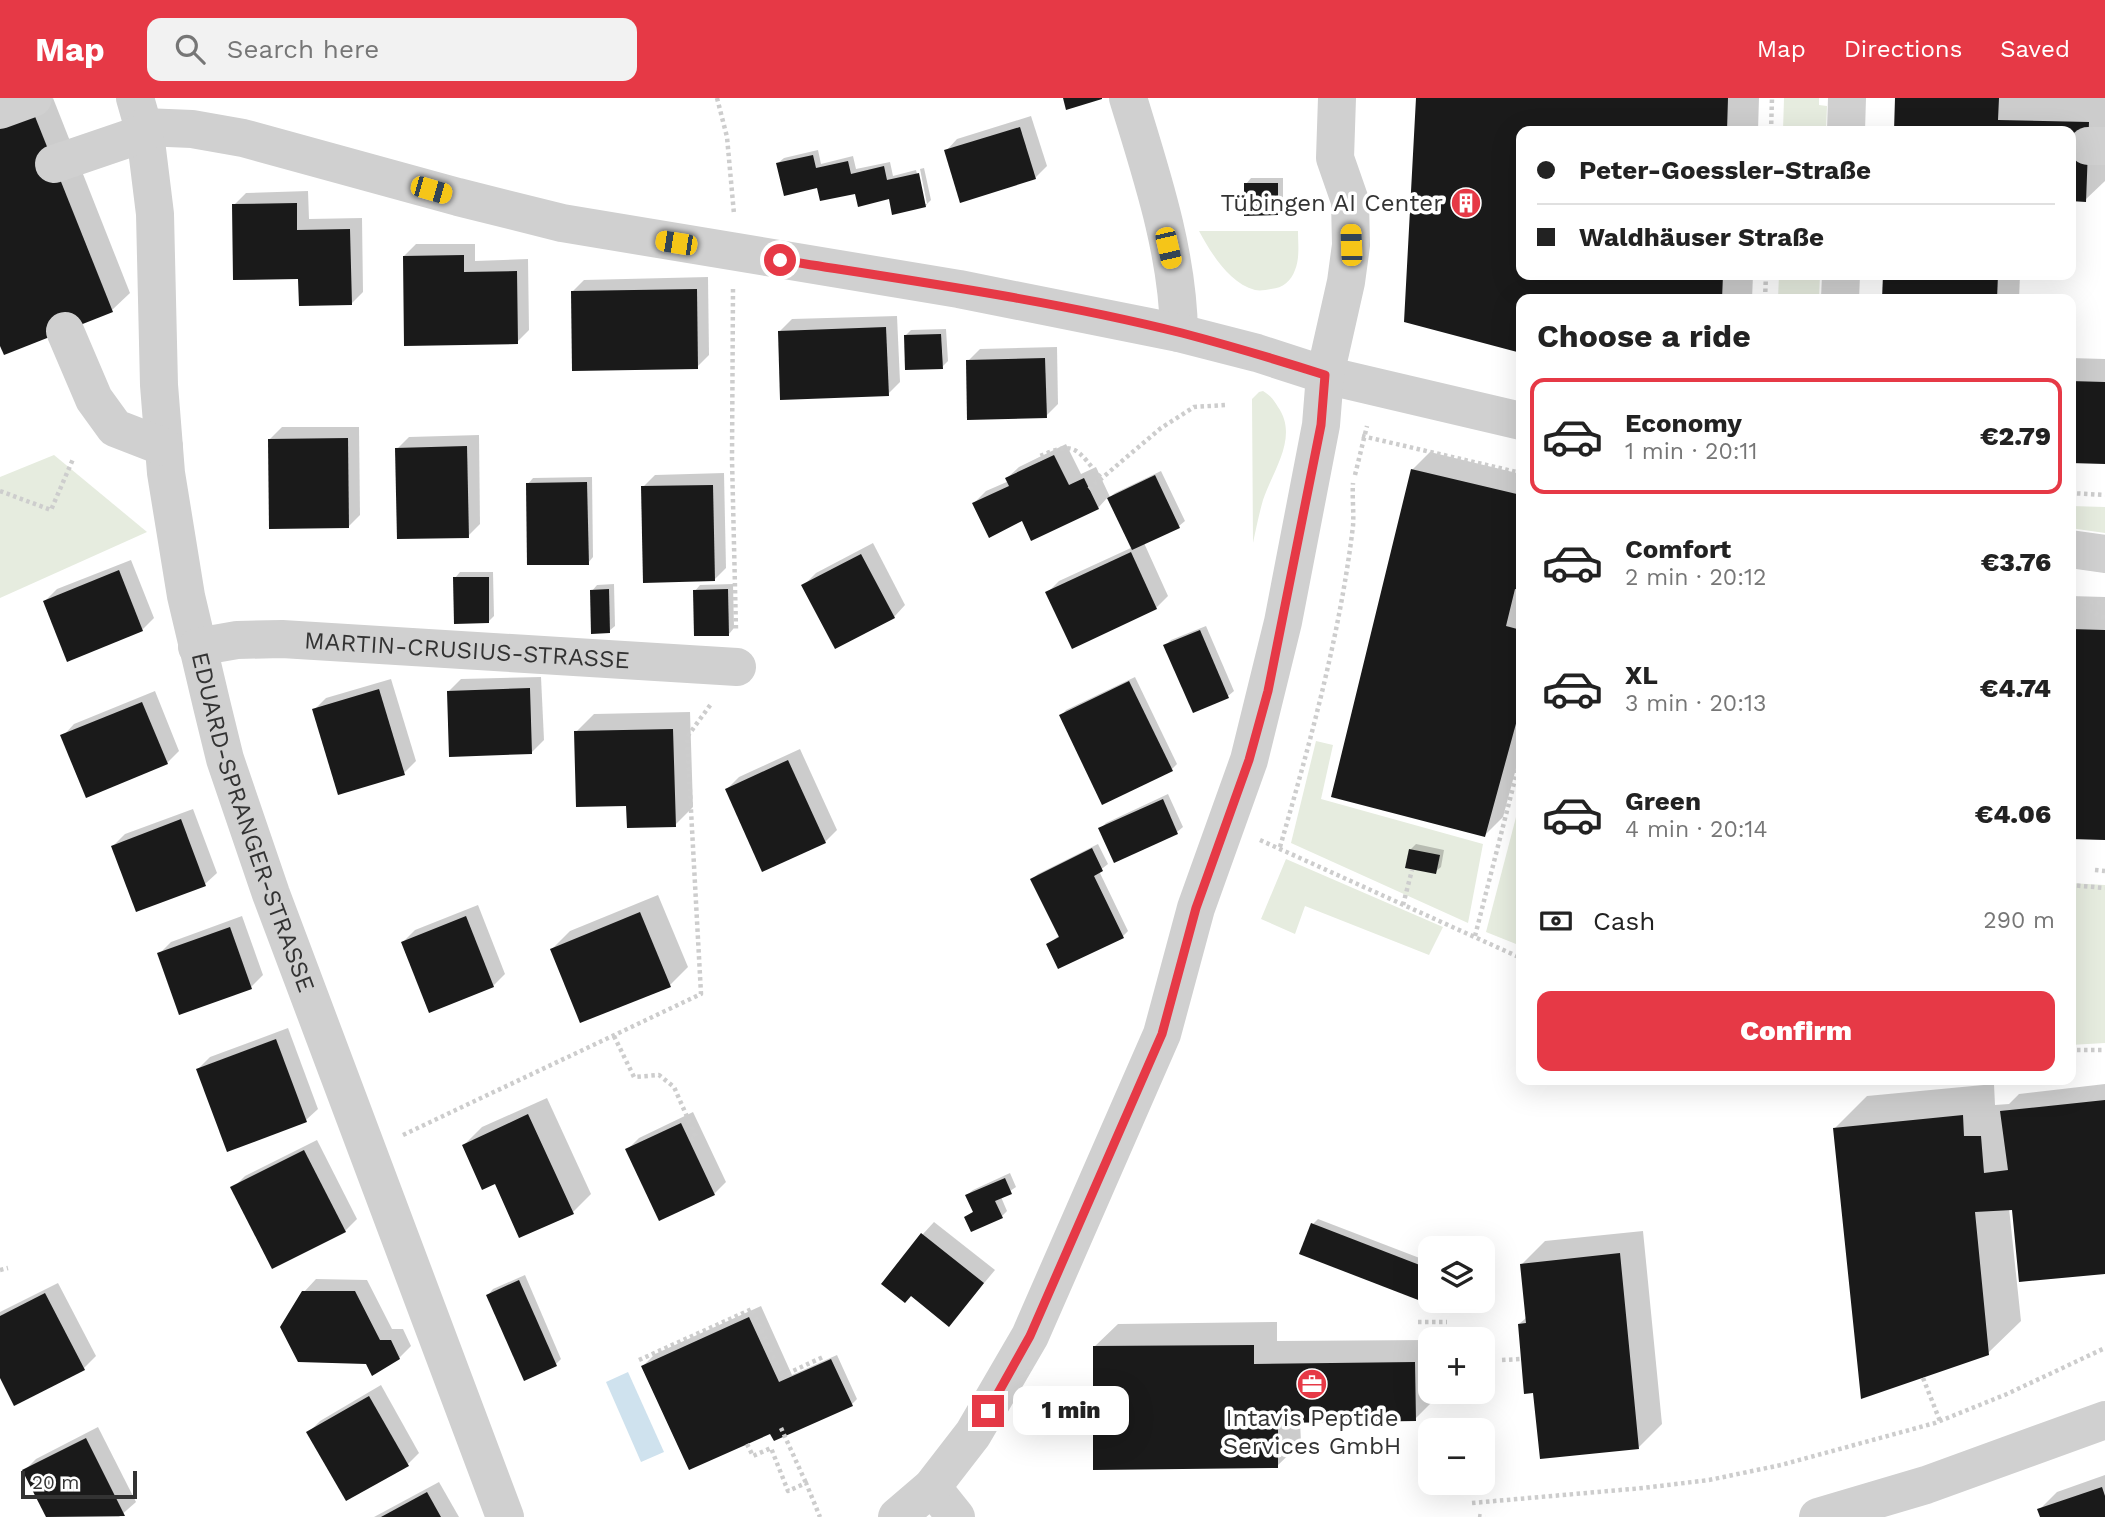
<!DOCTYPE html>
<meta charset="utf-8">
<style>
:root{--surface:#fff;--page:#f2f2f2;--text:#222;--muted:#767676;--line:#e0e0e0;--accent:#e63946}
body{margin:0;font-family:"Work Sans",sans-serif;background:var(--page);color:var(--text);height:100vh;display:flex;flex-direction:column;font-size:26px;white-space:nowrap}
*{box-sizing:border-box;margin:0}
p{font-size:23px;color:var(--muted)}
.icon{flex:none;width:38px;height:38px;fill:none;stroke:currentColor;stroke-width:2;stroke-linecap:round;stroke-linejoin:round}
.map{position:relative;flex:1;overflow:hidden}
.drawer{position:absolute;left:1516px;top:196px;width:560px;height:791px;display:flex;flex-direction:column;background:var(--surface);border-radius:14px;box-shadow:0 7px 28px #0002}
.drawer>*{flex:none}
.top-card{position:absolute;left:1516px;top:28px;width:560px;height:154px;border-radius:14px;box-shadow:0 7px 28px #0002;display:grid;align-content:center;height:154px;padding:0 21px;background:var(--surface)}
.buttons{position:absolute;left:1418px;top:1138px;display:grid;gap:14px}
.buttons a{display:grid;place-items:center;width:77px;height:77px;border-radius:14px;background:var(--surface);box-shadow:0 7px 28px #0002;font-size:35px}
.scale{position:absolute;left:21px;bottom:18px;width:116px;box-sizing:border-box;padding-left:7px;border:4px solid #333;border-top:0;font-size:19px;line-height:24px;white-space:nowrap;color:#333;-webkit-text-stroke:5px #fff;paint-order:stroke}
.end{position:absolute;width:32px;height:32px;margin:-16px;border:9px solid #e63946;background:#fff;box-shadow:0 0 0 4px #fff}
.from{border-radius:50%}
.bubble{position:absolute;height:49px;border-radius:14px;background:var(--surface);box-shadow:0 7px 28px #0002;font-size:23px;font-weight:800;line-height:49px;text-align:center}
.car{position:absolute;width:21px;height:42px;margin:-21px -10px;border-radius:9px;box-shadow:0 0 5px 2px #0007;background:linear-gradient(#f5c518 24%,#345 0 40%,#f5c518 0 76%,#345 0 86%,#f5c518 0)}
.top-card b{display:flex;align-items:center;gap:24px;height:66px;font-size:26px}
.top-card b+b{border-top:2px solid var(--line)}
.top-card i{width:18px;height:18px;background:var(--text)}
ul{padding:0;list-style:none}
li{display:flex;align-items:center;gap:21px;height:116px;margin:0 14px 10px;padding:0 7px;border:4px solid transparent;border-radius:14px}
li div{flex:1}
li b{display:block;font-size:26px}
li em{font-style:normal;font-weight:800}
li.active{border-color:var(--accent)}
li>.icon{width:63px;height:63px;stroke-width:1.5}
h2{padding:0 21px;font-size:32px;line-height:84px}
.pay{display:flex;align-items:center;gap:18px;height:77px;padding:0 21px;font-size:26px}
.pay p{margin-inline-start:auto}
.button{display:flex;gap:14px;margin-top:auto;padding:14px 21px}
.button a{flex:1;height:80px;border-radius:14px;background:var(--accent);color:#fff;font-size:28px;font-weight:800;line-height:80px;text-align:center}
header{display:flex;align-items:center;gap:42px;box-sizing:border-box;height:98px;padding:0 35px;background:var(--accent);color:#fff}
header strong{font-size:33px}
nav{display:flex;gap:38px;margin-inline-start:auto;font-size:24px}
.search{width:490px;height:63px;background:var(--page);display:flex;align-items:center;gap:18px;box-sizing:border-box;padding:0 24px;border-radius:14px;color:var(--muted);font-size:26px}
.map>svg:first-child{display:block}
.green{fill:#e6ecdf}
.water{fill:#cfe2ee}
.shadow{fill:#0003}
.building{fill:#1a1a1a}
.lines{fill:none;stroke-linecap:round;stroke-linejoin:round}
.path{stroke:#cdcdcd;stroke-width:4.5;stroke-dasharray:3.5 3.5;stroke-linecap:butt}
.minor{stroke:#d0d0d0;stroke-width:38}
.route{stroke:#e63946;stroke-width:9}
.labels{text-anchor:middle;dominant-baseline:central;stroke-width:7;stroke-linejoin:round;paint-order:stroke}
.poi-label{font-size:24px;fill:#333;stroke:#fff;text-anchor:end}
.street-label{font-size:24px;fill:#333;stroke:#fff}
</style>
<header>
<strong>Map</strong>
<div class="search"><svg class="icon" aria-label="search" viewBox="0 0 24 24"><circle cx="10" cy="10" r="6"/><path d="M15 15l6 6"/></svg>Search here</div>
<nav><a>Map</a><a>Directions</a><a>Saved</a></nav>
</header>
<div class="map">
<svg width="2105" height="1419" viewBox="0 0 2105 1419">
<rect width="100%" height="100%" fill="#fff"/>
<g class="green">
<path d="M1784,0H1819V7L1827,8L1826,33H1783Z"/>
<path d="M1199,133H1298C1298,145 1300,160 1295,172C1291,183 1283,190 1271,191C1266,192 1260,193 1255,192C1229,185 1211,155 1199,133Z"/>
<path d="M1779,177H1820L1819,200L1778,201Z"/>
<path d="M1263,293C1270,297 1274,302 1278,309C1299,339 1273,372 1263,402C1259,416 1256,431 1253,445L1252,301L1259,294Z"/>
<path d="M54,357L147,434L0,500V379Z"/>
<path d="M2070,408L2105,409V435L2070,430Z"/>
<path d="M1316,643L1333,647L1321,701L1483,746L1468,825L1291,745Z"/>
<path d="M1521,700V848L1486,834Z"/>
<path d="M1286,761L1443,829L1429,857L1305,808L1295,836L1261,821Z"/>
<path d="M2070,785L2105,787V945L2070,947Z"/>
</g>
<path class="water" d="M628,1274L664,1354L641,1364L606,1284Z"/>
<g class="shadow">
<path d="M53,0L130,195L112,212L0,243V20Z"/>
<path d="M1418,0H1759L1758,33H1521V177H1753L1752,201H1521Z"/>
<path d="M1897,0H2105V83L2085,102L2070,33H1895Z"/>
<path d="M1031,18L1047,68L1035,80L946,53L957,41Z"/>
<path d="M818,52L821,66L853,58L856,71L890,64L893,78L916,72L924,106H927L926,108L818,88L778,65L784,60Z"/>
<path d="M924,70L931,102L927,106L920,71Z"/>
<path d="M1251,80H1283V110L1278,115L1246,86Z"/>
<path d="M308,93L309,121L362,120L363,194L351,206L300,179L234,107L246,95Z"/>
<path d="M416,146H475V163L528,161L529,232L517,244L404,158Z"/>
<path d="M1885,177H2020L2019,201H1884Z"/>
<path d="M708,179L709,257L697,269L572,194L584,182Z"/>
<path d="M897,218L900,284L888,296L780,233L792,221Z"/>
<path d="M946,231L948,263L942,269L905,238L911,232Z"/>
<path d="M1057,249L1058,306L1046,318L968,263L980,251Z"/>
<path d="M2070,260L2105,261V364L2070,363Z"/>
<path d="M282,329H359L360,417L348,429L270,341Z"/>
<path d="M479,337L480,426L468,438L397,351L409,339Z"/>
<path d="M1066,346L1081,376L1096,369L1110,399L1115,395L1161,373L1185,423L1179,428L1144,445L1168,498L1156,510L1047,495L1059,483L1133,449L1108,399L1098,410L1023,421L974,405L986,393L1009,383L1007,380L1019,369Z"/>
<path d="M1430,354L1521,376V652L1503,719L1485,737L1412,372Z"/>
<path d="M724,375L726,470L714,482L643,389L655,377Z"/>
<path d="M592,379L593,459L588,465L528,386L533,380Z"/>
<path d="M873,445L905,507L894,519L804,487L816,475Z"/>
<path d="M131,462L154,520L142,532L45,503L57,491Z"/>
<path d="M460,474H493L494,518L489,523L455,480Z"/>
<path d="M614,486L615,528L609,533L592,493L597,487Z"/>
<path d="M733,486L734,530L729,536L695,493L700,487Z"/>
<path d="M2070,498L2105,499V740L2070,739Z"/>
<path d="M1206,528L1234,593L1228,598L1194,613L1165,548L1171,542Z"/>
<path d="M541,579L544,642L532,654L449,593L461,581Z"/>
<path d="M1135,579L1177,666L1172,671L1061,618L1066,612Z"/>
<path d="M391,581L416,663L404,675L314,612L326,600Z"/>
<path d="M155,593L179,653L167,665L63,638L74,626Z"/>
<path d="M690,614L693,709L675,727L628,706L576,634L594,616Z"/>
<path d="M800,651L837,732L825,744L727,691L739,679Z"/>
<path d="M1168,696L1183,729L1177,734L1115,763L1100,731L1106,725Z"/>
<path d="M193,711L217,775L205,786L113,748L125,736Z"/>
<path d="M1098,746L1108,766L1099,773L1128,833L1123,838L1048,846L1060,837L1032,781L1038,776Z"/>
<path d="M1416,746L1444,752L1441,769L1435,774L1410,752Z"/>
<path d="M658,797L688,869L670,887L552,851L570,833Z"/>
<path d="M478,807L505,876L493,888L403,844L415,832Z"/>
<path d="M242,818L263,877L251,889L180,915L159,856L171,844Z"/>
<path d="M288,930L318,1011L306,1022L198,971L210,959Z"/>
<path d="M1994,986L1995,1007L2009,1006L2019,996L2105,986V1174L2013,1110H2009L2021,1223L1988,1255L1835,1030L1867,998Z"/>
<path d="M547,1000L591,1096L573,1114L464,1047L482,1029Z"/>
<path d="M693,1014L726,1084L714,1096L628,1051L639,1040Z"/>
<path d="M317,1042L357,1121L345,1133L233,1090L245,1078Z"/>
<path d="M1010,1075L1016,1089L1001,1099L1007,1113L1002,1118L966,1119L974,1113L967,1097L973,1092Z"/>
<path d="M1318,1121L1430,1164V1198L1425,1203L1313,1126Z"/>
<path d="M934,1124L995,1172L949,1227L911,1196L923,1136Z"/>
<path d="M1643,1133L1662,1326L1639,1349L1535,1293L1519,1226L1527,1219L1522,1166L1545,1143Z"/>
<path d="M525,1177L561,1261L556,1266L488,1197L493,1191Z"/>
<path d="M316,1181L367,1182L392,1231H403L411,1248L399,1260L367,1265L304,1194Z"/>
<path d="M58,1185L96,1258L84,1270L0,1277V1214Z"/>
<path d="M761,1208L792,1277L837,1257L857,1301L852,1306L772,1336L643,1268L655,1256Z"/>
<path d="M1277,1224V1243L1430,1242V1293H1438V1298L1415,1321L1300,1323L1301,1345L1277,1368L1094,1249L1118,1226Z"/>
<path d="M381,1287L419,1355L408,1366L308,1335L320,1323Z"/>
<path d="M98,1329L136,1404L119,1419H48L24,1373L36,1361Z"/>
<path d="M2105,1377V1419H2042L2039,1412L2057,1394Z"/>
<path d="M439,1384L459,1419H374Z"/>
</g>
<g class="building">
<path d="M1063,0H1102V1L1066,12Z"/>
<path d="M1416,0H1728L1727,33H1521V177H1723L1722,201H1521V255L1404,224Z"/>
<path d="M1895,0H1999L1998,22L2089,24L2086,104L2070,103V33H1894Z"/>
<path d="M34,16L113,214L4,257L0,248V30Z"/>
<path d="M1020,29L1036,81L960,105L944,52Z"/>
<path d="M813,57L816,70L848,63L851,76L884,68L887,82L919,75L926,109L892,117L889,101L858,109L855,96L820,103L817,90L784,98L776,65Z"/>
<path d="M1244,85H1278V117L1244,118Z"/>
<path d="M297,105V132L350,131L352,207L299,208L298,181L233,182L232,106Z"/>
<path d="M464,157V174L517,173L518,246L404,248L403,158Z"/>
<path d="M1883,177H1998L1997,201H1882Z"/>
<path d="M697,191L698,271L572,273L571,193Z"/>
<path d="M886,229L889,298L780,302L778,233Z"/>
<path d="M941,236L943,271L905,272L904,237Z"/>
<path d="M1045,260L1047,320L967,322L966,262Z"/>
<path d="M2070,283L2105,284V366L2070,365Z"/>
<path d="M348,340L349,430L269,431L268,341Z"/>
<path d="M467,348L469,440L397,441L395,350Z"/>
<path d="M1054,357L1069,387L1084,380L1099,411L1031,443L1022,423L989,440L972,405L1009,388L1005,380Z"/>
<path d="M1411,371L1521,397V492L1515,491L1506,528L1521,532V624L1517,622L1485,739L1331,699Z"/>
<path d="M1155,377L1180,430L1132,452L1107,400Z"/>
<path d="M587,384L589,467H527L526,385Z"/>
<path d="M713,387L715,483L643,485L641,388Z"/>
<path d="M1131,454L1157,511L1072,551L1045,494Z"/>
<path d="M861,456L895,520L835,551L801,487Z"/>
<path d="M119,472L143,533L67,564L43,503Z"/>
<path d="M453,479H489V525L454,526Z"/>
<path d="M609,491L610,535L591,536L590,492Z"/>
<path d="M728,491L729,538H694L693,492Z"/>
<path d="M2070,531L2105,532V742L2070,741Z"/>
<path d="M1200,532L1229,600L1193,615L1163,547Z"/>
<path d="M1129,583L1173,673L1102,707L1059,617Z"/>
<path d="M530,590L532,656L449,659L447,593Z"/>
<path d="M379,591L405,677L338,697L312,611Z"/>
<path d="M142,604L168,666L86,700L60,637Z"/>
<path d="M673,631L676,729L627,730L626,708L576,709L574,633Z"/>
<path d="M788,662L826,745L762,774L725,691Z"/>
<path d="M1163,701L1178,736L1114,765L1098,730Z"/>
<path d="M181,721L206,788L136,814L111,748Z"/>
<path d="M1092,750L1103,773L1094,778L1124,840L1058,871L1046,846L1059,839L1030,781Z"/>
<path d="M1409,751L1440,757L1436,776L1405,770Z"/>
<path d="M640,814L671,889L580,925L550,851Z"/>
<path d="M466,818L494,889L429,915L401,844Z"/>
<path d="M230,829L252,891L179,917L157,855Z"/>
<path d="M276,941L307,1024L227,1054L196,971Z"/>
<path d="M2105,1002V1176L2019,1184L2012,1112L1975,1114L1989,1257L1861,1301L1833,1030L1963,1017L1964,1038H1981L1984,1075L2008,1072L2000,1013Z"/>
<path d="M528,1016L574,1116L519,1140L495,1086L482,1092L462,1047Z"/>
<path d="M681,1025L715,1097L659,1123L625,1051Z"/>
<path d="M304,1052L346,1134L272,1171L230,1089Z"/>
<path d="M1005,1080L1012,1096L995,1103L1003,1120L971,1134L964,1119L973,1114L965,1097Z"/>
<path d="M1311,1125L1430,1171V1194L1426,1205L1299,1156Z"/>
<path d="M921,1135L984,1185L949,1229L911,1198L905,1205L881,1186Z"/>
<path d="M1620,1155L1639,1351L1540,1361L1533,1295L1524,1296L1518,1226L1526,1225L1520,1166Z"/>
<path d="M519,1182L557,1268L524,1283L486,1197Z"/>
<path d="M302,1193H355L380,1242H391L400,1261L372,1278L366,1266L298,1264L280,1229Z"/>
<path d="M45,1195L85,1272L14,1308L0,1280V1218Z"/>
<path d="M749,1219L779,1284L831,1261L853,1308L774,1343L770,1336L689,1372L641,1268Z"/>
<path d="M1254,1247V1266L1415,1264L1416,1323L1278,1325V1370L1093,1372V1248Z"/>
<path d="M369,1298L409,1368L346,1403L306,1334Z"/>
<path d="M86,1340L125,1418L46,1419L22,1372Z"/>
<path d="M2102,1389L2105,1398V1419H2040L2037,1411Z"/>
<path d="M427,1394L441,1419H381Z"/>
</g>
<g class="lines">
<g class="path">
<path d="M717,0L727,39L734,116"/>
<path d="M1771,33L1772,0"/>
<path d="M733,191L732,361L736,532"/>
<path d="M1765,201L1766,177"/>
<path d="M1362,338L1521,375"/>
<path d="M1040,363L1038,359C1078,341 1076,352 1102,381"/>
<path d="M1355,377L1367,328"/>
<path d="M1089,391L1161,330L1194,309L1225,307"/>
<path d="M0,393L51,412L73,361"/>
<path d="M2070,395L2105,397"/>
<path d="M2070,503L2105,520"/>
<path d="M2076,503L2105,505"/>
<path d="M1260,742L1521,860"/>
<path d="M1280,749C1310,645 1340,537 1353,428C1354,414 1352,399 1353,385"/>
<path d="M2095,772L2105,773"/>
<path d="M2070,787L2105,790"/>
<path d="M1403,807L1412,772"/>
<path d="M1475,838L1521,658"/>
<path d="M614,938L634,979L659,977L674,989L696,1039L689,1043"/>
<path d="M2070,952H2105"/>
<path d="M403,1037L701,896L687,639L711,606"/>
<path d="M0,1172L8,1170"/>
<path d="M1418,1224H1447"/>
<path d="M639,1262L752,1211L782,1278L823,1259"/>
<path d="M1502,1262L1521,1261"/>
<path d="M1923,1280L1940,1323"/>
<path d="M781,1330L806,1385"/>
<path d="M747,1346L753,1358L771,1350L788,1393L806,1385L820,1419"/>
<path d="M1472,1405L1643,1390L1709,1382L1781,1367L1935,1325L2007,1296L2105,1250"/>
<path d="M1478,1418L1485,1419"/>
</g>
<g class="minor">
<path id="s1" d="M135,0L145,35L155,116L159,287L166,375L186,498L212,608L225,661L271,796L505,1419"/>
<path d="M1128,0C1151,75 1178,155 1179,235"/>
<path d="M0,12L33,0"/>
<path d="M144,29L192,31L243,40L458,99L562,125L959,191L1179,235L1257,255L1325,277L1521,323"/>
<path d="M1846,33L1847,0"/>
<path d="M2088,48H2105"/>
<path d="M54,66L145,35"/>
<path d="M1840,201L1841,177"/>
<path d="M65,233L94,301L115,330L164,349"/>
<path d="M2070,451L2105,456"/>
<path id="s2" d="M197,549L237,542L282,541L737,569"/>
<path d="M932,1389L956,1419"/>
<path d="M897,1419L932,1389L973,1336L1030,1238L1162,936L1196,810L1249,662L1283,524L1321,327L1325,277L1346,184L1351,147L1350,103L1335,60L1337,0"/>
<path d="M1818,1419L1926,1387L2105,1322"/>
</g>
</g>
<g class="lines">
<path class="route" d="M780,162C914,183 1050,202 1182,235C1231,248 1278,262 1325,277L1321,327L1268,593L1249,662L1196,810L1162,936L1030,1238L988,1313"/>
</g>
<defs>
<g id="building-disc" transform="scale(1.575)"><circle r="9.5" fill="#e63946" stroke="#fff"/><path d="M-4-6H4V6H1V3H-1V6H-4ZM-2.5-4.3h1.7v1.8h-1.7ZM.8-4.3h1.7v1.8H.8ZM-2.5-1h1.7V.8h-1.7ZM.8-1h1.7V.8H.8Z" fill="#fff"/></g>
<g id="office-disc" transform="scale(1.575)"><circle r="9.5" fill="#e63946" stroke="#fff"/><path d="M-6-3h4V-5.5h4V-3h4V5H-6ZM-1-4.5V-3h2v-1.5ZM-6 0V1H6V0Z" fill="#fff"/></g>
</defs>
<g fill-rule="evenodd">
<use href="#building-disc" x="1466" y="105"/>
<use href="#office-disc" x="1312" y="1286"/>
</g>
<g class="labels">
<g class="poi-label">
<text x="1443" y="105">Tübingen AI Center</text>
<text x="1312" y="1320" text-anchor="middle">Intavis Peptide<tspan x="1312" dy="28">Services GmbH</tspan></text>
</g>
<g class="street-label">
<text stroke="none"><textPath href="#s2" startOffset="271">MARTIN-CRUSIUS-STRASSE</textPath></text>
<text stroke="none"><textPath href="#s1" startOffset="738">EDUARD-SPRANGER-STRASSE</textPath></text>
</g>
</g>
</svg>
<div class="buttons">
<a><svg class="icon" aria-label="layers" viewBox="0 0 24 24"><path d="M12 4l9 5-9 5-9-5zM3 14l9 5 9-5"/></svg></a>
<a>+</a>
<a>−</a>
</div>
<div class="scale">20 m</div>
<i class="end from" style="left:780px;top:162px"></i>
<i class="end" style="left:988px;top:1313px"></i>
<div class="bubble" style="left:1013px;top:1288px;width:116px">1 min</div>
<i class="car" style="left:431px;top:92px;rotate:106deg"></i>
<i class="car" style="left:676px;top:145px;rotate:279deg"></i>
<i class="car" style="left:1351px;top:147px;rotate:358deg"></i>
<i class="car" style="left:1168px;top:150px;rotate:167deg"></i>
<div class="top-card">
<b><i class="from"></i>Peter-Goessler-Straße</b>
<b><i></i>Waldhäuser Straße</b>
</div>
<section class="drawer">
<h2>Choose a ride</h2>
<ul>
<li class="active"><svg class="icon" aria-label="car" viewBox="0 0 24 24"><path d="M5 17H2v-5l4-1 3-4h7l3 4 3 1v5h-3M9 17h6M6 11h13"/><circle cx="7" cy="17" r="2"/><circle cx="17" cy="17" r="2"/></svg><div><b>Economy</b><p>1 min · 20:11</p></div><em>€2.79</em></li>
<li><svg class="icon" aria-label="car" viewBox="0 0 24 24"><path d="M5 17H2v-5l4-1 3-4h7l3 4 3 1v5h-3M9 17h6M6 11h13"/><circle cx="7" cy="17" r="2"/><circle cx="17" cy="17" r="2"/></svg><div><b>Comfort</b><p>2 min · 20:12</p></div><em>€3.76</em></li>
<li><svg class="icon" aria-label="car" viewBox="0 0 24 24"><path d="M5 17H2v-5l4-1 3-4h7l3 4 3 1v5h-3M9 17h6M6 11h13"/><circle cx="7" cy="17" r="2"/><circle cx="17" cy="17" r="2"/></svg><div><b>XL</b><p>3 min · 20:13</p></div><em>€4.74</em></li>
<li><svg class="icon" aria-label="car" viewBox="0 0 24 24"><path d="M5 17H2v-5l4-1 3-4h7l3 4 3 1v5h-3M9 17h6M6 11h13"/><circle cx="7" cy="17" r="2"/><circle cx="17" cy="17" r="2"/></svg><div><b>Green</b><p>4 min · 20:14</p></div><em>€4.06</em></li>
</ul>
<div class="pay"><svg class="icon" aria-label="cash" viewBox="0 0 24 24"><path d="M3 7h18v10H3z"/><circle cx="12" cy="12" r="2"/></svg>Cash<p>290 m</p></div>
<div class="button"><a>Confirm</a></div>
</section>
</div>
